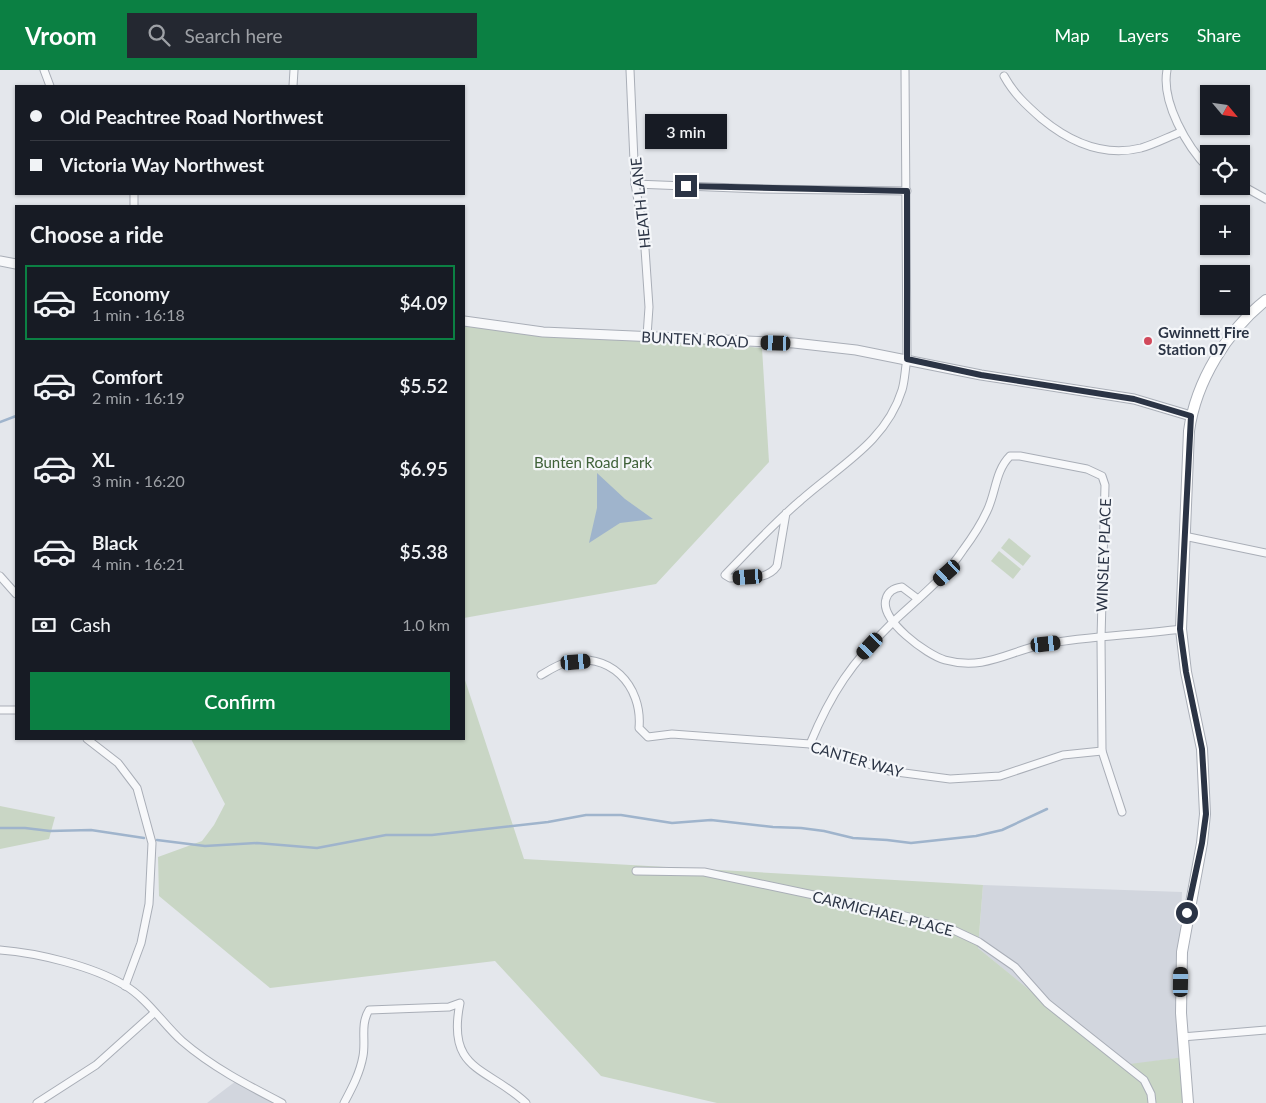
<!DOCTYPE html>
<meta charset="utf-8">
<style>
:root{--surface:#171b24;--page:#242831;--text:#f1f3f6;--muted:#9ea1a6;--line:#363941;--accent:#0b8043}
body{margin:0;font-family:Lato,sans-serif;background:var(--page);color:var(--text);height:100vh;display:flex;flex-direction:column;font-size:19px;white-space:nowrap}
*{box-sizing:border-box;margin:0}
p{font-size:16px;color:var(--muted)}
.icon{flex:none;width:28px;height:28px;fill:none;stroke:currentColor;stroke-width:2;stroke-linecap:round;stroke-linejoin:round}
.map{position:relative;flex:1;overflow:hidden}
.panel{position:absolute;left:15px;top:135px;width:450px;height:535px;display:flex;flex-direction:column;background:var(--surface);border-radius:0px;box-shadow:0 1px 4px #0004}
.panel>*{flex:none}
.top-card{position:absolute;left:15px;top:15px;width:450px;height:110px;border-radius:0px;box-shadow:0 1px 4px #0004;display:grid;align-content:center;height:110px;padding:0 15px;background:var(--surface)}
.needle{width:32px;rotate:119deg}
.buttons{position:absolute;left:1200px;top:15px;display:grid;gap:10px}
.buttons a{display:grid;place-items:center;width:50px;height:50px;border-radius:0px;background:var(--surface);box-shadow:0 1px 4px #0004;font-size:25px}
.end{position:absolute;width:22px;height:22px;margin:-11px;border:6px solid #2b3445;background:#fff;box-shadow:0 0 0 2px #fff}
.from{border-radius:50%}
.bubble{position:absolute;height:35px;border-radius:0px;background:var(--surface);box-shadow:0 1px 4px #0004;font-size:16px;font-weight:600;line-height:35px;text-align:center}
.car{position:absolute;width:15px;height:30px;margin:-15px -8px;border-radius:6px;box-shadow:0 0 4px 1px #0007;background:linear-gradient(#222 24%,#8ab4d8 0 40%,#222 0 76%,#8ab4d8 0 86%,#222 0)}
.top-card b{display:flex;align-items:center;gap:18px;height:48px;font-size:19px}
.top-card b+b{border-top:1px solid var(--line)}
.top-card i{width:12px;height:12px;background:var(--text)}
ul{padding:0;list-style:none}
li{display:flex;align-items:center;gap:15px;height:75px;margin:0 10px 8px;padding:0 5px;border:2px solid transparent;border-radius:0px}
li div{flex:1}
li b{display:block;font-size:19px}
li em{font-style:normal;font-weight:600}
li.active{border-color:var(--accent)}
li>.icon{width:45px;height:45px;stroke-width:1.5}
h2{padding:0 15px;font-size:22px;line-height:60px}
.pay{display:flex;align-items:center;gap:12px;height:55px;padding:0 15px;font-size:19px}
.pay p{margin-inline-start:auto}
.action{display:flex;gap:10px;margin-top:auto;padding:10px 15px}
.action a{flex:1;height:58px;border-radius:0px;background:var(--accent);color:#fff;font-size:20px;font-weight:600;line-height:58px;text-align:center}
header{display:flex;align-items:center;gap:30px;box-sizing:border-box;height:70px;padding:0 25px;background:var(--accent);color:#fff}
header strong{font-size:24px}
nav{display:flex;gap:28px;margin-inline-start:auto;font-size:18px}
.search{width:350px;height:45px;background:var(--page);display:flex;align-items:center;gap:12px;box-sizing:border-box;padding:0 18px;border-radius:0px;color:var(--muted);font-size:19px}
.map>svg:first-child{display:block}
.built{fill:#d2d6de}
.green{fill:#c9d6c5}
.water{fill:#9fb4cc}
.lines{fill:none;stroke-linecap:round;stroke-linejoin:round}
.stream{stroke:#9fb4cc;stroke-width:2.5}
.minor-casing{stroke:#a9aeb7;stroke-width:9}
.tertiary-casing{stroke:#a9aeb7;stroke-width:11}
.secondary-casing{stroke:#a9aeb7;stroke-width:12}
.minor{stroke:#f7f8fa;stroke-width:7}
.tertiary{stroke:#f7f8fa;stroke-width:9}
.secondary{stroke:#fff;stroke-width:10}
.route{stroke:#2b3445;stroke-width:6}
.poi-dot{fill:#d1495b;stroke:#f4f6f9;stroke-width:2}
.labels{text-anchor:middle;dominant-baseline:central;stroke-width:4.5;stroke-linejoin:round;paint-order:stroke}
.street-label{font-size:15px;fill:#2b3445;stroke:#f4f6f9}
.poi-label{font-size:15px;font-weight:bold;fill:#2b3445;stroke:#f4f6f9;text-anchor:start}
.park-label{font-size:15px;fill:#3f6138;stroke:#f4f6f9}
</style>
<header>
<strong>Vroom</strong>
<div class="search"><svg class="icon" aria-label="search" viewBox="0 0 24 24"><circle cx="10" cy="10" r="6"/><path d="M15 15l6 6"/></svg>Search here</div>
<nav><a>Map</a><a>Layers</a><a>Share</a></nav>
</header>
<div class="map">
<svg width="1266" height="1033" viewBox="0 0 1266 1033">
<rect width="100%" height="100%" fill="#e4e7ec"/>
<g class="built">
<path d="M983,815L1182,822L1179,903L1184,987L1122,996L978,878Z"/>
<path d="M236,1011L278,1033H207Z"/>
</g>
<g class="green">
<path d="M464,256L559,263H592L762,278L769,392L656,514L464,548Z"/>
<path d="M1009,468L1031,486L1023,496L1001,478Z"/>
<path d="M999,481L1021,499L1013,509L991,491Z"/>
<path d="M464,607L524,789L983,815L978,878L1122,995L1184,987L1182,1033H717L601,1006L495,891L270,918L159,826L158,787L202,771L214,755L225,734L191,669H464Z"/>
<path d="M0,736L55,747L49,769L0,779Z"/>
</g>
<path class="water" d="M597,403L625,429L653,449L620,453L589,473L597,438Z"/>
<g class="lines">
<g class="stream">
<path d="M0,352L16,346"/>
<path d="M0,758H25L50,761L91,760L144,768"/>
<path d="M157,770L205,776L257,773L317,778L386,765H432L548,752L586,745H621L672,753L711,750L773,757L801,758L824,761L853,768L887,770L911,773L976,766L1002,760L1047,739"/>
</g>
<g class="minor-casing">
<g id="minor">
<path d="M44,0L50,16"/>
<path d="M630,0L635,114L644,164L649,237L647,266"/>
<path d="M1167,0C1161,32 1187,77 1209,99"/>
<path d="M1004,6C1014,24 1026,35 1042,49C1070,72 1104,87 1141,78C1155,74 1168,67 1181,62"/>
<path d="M293,16L294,0"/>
<path d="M635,114L761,119L907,121"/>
<path d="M1241,115L1266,129"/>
<path d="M134,124V136"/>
<path d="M786,443L777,496C767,511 746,507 730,508L725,505C750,479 774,453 801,430C839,396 886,372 902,320C905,310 905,299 907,289L905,0"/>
<path d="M1184,466L1266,483"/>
<path d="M0,506L16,524"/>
<path d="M918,529L902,517C894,518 888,521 886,529C879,550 927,585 945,590C985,601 1009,581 1045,574C1089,566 1136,565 1181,559"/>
<path d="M541,605C548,601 557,595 565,593C609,579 643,616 639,658L648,667L672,664L810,674L889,701L950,709L1000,706L1063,685L1102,681"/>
<path d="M0,640H16"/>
<path d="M87,669L118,693L137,718L152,773L149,834L141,873L125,916"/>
<path d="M810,674C831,623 852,592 892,553C917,529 944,509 963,480C972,468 981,454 987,441C996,423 995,401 1010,386H1020L1087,399L1102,406L1105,415L1101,569L1102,681L1122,742"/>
<path d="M636,801L704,802L861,835L945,856L979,872L1015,897L1047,933L1144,1010L1151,1024L1152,1033"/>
<path d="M0,880C38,883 92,896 124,915C147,928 163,954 182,971C212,997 247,1015 282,1033"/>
<path d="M1182,967L1266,960"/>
<path d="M37,1033L96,995L154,943"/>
<path d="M344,1033C352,1018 360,1003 363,986C366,970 360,955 369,940L449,937L460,933C446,1002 488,997 526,1033"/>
</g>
</g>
<g class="tertiary-casing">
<g id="tertiary">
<path d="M0,191L16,194"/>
<path d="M464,251L543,262L794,273L856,280L981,305L1134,329L1191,346"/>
</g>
</g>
<g class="secondary-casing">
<path id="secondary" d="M1188,1033L1181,943L1182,882L1202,773L1205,744L1202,679L1186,602L1181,559L1189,361C1196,311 1227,261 1266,230"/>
</g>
<use href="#minor" class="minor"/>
<use href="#tertiary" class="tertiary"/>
<use href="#secondary" class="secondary"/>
</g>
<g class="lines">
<path class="route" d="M686,116L907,121V289L981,305L1134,329L1191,346L1180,559L1186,602L1202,679L1206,744L1202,773L1187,843"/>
</g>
<circle class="poi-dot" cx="1148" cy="271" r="5"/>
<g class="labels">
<g class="street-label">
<text transform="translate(640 133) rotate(-96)">HEATH LANE</text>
<text transform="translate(695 269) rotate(3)">BUNTEN ROAD</text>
<text transform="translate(1103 485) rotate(-88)">WINSLEY PLACE</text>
<text transform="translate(857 689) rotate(16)">CANTER WAY</text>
<text transform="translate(883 843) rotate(14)">CARMICHAEL PLACE</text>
</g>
<g class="poi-label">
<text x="1158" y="262">Gwinnett Fire<tspan x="1158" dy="17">Station 07</tspan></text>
</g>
<g class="park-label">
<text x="593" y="392">Bunten Road Park</text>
</g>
</g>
</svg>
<div class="buttons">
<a><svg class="needle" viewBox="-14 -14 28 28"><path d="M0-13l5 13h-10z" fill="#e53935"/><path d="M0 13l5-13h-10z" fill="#9ea1a6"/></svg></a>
<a><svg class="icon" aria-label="locate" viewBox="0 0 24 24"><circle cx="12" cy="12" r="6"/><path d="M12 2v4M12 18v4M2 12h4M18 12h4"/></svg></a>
<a>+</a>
<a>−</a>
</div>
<i class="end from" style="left:1187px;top:843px"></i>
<i class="end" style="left:686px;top:116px"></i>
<div class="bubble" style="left:645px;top:44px;width:82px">3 min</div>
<i class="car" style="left:776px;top:273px;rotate:272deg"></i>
<i class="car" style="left:947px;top:503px;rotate:228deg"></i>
<i class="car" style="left:748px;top:507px;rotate:266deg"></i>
<i class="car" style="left:1046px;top:574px;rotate:84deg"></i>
<i class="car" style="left:870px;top:576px;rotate:223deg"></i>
<i class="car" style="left:576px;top:592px;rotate:85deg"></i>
<i class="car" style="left:1181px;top:912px;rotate:1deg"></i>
<div class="top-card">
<b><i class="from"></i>Old Peachtree Road Northwest</b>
<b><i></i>Victoria Way Northwest</b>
</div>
<section class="panel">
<h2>Choose a ride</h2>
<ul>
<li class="active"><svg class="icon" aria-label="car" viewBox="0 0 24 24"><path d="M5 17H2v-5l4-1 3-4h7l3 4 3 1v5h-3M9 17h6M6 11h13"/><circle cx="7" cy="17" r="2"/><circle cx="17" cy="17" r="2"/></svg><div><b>Economy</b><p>1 min · 16:18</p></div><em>$4.09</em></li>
<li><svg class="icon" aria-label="car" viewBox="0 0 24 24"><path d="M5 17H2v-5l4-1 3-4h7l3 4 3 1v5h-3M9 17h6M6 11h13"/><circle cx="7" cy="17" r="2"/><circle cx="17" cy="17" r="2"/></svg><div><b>Comfort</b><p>2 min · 16:19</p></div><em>$5.52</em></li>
<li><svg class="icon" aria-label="car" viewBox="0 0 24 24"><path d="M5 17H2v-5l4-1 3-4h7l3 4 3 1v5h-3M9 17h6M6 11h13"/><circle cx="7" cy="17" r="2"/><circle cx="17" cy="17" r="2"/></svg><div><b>XL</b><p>3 min · 16:20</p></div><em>$6.95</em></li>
<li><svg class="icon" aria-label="car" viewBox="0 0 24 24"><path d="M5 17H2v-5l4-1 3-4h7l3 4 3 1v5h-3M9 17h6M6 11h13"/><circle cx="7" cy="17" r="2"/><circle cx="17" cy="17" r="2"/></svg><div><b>Black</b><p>4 min · 16:21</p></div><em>$5.38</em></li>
</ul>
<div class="pay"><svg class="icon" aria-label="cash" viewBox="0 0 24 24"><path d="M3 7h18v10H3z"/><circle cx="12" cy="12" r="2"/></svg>Cash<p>1.0 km</p></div>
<div class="action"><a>Confirm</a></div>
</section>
</div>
